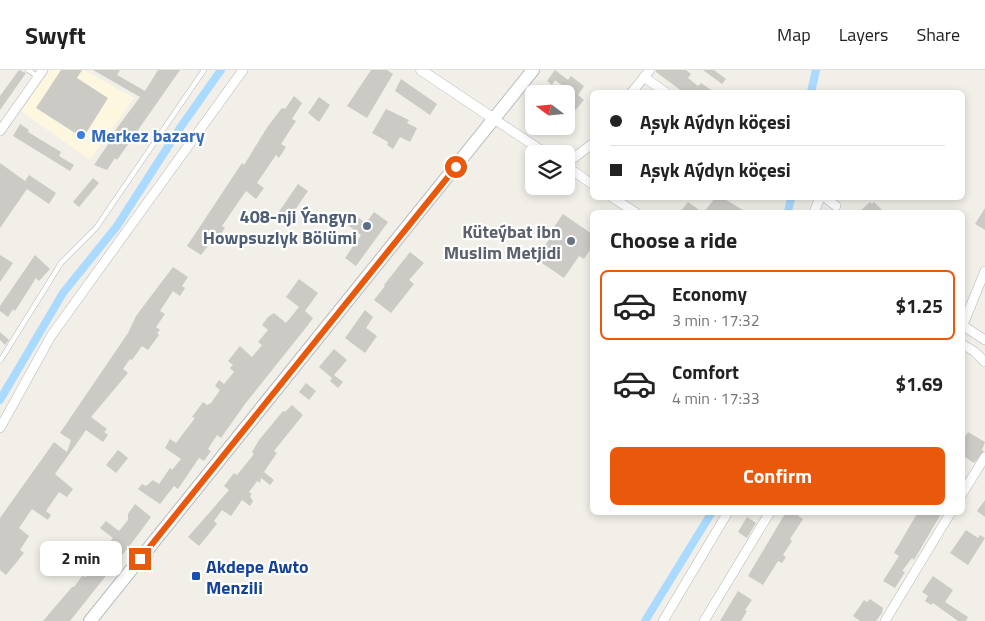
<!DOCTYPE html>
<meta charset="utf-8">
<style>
:root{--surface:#fff;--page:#f2f2f2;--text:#222;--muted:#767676;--line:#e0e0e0;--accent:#ea580c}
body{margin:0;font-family:"Titillium Web",sans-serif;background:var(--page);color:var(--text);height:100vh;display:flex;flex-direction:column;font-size:19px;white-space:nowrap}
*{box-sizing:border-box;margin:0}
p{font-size:16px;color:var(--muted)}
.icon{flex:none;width:28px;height:28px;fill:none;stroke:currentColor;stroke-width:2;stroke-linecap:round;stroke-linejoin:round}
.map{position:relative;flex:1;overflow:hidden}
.drawer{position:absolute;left:590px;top:140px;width:375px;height:305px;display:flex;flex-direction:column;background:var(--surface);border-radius:8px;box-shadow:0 2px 8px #0003}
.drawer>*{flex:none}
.banner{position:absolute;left:590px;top:20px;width:375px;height:110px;border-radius:8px;box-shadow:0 2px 8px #0003;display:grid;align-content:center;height:110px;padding:0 20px;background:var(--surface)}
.needle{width:32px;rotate:286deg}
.fabs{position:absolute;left:525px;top:15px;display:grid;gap:10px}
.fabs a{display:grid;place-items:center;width:50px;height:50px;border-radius:8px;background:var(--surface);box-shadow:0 2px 8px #0003;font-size:25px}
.end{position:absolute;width:22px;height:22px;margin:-11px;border:6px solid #ea580c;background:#fff;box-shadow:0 0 0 2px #fff}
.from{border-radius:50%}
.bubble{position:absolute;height:35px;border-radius:8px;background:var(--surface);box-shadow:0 2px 8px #0003;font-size:16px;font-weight:700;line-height:35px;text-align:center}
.banner b{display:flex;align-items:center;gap:18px;height:48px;font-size:19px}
.banner b+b{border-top:1px solid var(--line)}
.banner i{width:12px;height:12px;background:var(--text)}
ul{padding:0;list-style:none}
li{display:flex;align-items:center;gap:15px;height:70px;margin:0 10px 8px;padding:0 10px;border:2px solid transparent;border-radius:8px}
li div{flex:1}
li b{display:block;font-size:19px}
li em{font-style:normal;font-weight:700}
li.selected{border-color:var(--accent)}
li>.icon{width:45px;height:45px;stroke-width:1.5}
h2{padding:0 20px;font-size:22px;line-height:60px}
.primary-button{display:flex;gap:10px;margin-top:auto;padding:10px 20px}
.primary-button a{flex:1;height:58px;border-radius:8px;background:var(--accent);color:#fff;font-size:20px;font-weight:700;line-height:58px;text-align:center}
header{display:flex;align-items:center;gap:30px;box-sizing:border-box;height:70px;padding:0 25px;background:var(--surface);border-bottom:1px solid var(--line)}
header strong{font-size:24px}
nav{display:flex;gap:28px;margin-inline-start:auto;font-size:18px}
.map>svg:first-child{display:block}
.commercial{fill:#fef7e0}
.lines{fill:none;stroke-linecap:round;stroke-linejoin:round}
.canal{stroke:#aadaff;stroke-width:8}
.building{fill:#cccac5}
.service-casing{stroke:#b5b8bc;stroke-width:5.5}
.minor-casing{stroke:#b5b8bc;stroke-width:10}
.tertiary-casing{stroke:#b5b8bc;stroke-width:11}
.secondary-casing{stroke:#b6babf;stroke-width:14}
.service{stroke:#fff;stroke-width:4.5}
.minor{stroke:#fff;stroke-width:9}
.tertiary{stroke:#fff;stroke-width:10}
.secondary{stroke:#fff;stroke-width:12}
.route{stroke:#ea580c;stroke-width:6}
.shop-dot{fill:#3f7fe0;stroke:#fff;stroke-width:2}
.service-dot{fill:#5c6f8a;stroke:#fff;stroke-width:2}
.worship-dot{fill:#6b7280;stroke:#fff;stroke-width:2}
.transit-dot{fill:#1a4fb4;stroke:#fff;stroke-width:2}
.labels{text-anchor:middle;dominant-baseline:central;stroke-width:4.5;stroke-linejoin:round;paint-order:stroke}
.shop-label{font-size:18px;font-weight:bold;fill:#366cbe;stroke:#fff;text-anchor:start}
.service-label{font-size:18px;font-weight:bold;fill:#4e5e75;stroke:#fff;text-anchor:end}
.worship-label{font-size:18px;font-weight:bold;fill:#5b616d;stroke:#fff;text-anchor:end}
.transit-label{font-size:18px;font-weight:bold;fill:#164399;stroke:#fff;text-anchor:start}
</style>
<header>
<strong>Swyft</strong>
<nav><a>Map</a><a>Layers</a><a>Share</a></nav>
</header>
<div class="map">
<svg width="985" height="551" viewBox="0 0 985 551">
<rect width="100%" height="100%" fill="#f1efe8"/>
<path class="commercial" d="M50,0H65L76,7L84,0L134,28L90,90L21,41Z"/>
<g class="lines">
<g class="canal">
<path d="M811,22L816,0"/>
<path d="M788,142L791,128"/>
<path d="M0,330L63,223L117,156L180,58L221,0"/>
<path d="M645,551L712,442"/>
</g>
</g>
<g class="building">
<path d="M19,0L26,3L0,40V26Z"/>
<path d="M61,0H82L77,8L108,28L83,68L36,38Z"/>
<path d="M93,0H120L117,5L145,21L158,0H180L117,90L115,88L107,100L94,95L113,67L111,66L140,27Z"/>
<path d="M371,0H387L393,4L367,48L347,36Z"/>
<path d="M555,0L568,10L571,6L584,16L578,25L584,30L566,51V24H561L566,18L555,10L552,15L547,11Z"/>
<path d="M656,0H686L691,4L688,8L698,16L701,13L714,22H683L656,2Z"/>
<path d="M703,0H714L726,9L722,14Z"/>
<path d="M401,9L437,34L430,45L395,21Z"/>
<path d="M294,26L302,33L292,49L296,51L281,74L286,77L279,88L276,85L257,113L264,118L256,129L246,121L222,156L225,158L220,165L218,163L201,185L187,176L242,93L244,95L268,56L282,38L285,39Z"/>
<path d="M319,27L330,35L319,52L308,43Z"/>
<path d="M386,39L409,50L407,53L417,58L410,72L400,67L393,79L387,75L388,72L372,63Z"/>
<path d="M20,54L29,60L28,62L61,82L59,86L74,95L70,101L13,66Z"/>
<path d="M0,93L25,111L29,105L56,123L49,134L27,119L0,158Z"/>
<path d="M93,108L99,113L79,137L73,132Z"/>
<path d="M298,114L308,121L286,153L276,146Z"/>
<path d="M715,128H723L746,142H704Z"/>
<path d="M688,132L702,142H680Z"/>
<path d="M870,132L872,134L874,132L884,142H859Z"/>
<path d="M985,138V160L975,154Z"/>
<path d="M349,141L366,153L374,142L388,152L356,196L345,188L361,165L342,151Z"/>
<path d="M563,144L592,164V177L584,189L579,186L564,208L536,189L554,162L552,160Z"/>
<path d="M410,182L424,193L409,210L414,214L391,243L374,230L385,216L384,215Z"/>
<path d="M0,185L13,193L0,212Z"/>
<path d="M35,185L50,199L39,211L36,208L15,241L13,239L8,247L0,241V236Z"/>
<path d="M173,197L188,207L182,216L185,218L180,226L173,221L160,241L165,244L156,257L160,260L157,263L159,265L148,280L142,276L132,290L130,289L123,299L128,303L91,347L107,359L104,362L108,365L103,372L86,360L77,373L55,404L73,419L67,427L59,422L46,441L51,445L48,450L32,439L19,458L29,466L20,480L24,483L6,505L0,500V448L54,372L67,382L71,370L60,363L128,263L136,246Z"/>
<path d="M299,209L318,223L305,241L313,248L308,255L245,334L221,368L217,365L208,379L211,381L204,391L199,388L178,419L174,416L160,434L145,424L138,419L142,414L146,416L153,410L159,414L170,398L172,400L181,389L165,378L170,369L176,373L195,348L192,347L203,332L207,335L211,333L220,320L215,316L219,310L224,314L234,302L230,298L233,295L228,291L240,276L252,287L262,275L258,272L268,260L262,255L268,247L274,243L286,253L299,237L286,227Z"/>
<path d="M365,240L373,247L366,258L377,266L365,283L345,268Z"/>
<path d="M0,262L9,270L5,275L0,270Z"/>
<path d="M334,279L347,290L334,305L343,312L338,318L330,311L332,308L319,297Z"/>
<path d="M306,313L316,321L309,330L299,322Z"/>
<path d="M292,335L303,345L274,381L277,383L264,402L274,410L270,415L261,408L260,413L257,411L249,422L252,424L250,426L253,431L250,436L242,430L231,446L222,440L214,451L217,454L199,476L188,467L229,420L224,416L234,403L237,405L254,384L252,382L259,370L283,341L285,342Z"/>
<path d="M968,362L985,372L982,380L984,381L974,393L962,385V372Z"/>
<path d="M118,380L128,388L116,403L106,395Z"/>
<path d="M985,430V447L977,441Z"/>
<path d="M135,434L151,447L131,474L70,551H43L72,517H74L82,506L86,507L101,489L98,487L113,468L100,458L106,451L119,461L128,450V444Z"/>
<path d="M786,442H793L803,449L790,469L792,471L783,485L786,487L782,493L778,491L763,515L748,506Z"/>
<path d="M918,442H942L914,490L912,488L902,501L905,502L895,518L883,511L899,486L894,483Z"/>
<path d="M747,447L756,453L747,468L738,462Z"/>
<path d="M966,460L978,468L980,465L985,468L968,495L950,483Z"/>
<path d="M933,506L953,520L945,532L968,547L966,551H958L933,533L931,535L925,531L928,526L922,522Z"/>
<path d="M738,521L752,530L745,540L747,541L741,551H720Z"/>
<path d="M870,529L883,538L882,543L876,551H860L853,546L864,530L867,532Z"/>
</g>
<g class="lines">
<g class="service-casing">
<g id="service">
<path d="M28,0L38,7"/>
<path d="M0,291L61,193L96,158L204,0"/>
</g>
</g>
<g class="minor-casing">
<g id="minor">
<path d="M644,7L665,22"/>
<path d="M632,22L650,0"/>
<path d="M494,49L547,84"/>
<path d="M0,61L43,0"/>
<path d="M566,94L592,74"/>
<path d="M566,96L592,114"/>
<path d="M613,128L635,142"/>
<path d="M826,128L836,136"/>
<path d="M814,142L820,128"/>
<path d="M962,255L985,270"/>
<path d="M962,257L985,201"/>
<path d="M962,274L975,282L985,292"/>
<path d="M0,358L51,266L243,0"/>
<path d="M962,424L985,387"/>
<path d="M663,551L728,442"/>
<path d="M704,551L770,442"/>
<path d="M885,551L951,442"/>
</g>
</g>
<g class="tertiary-casing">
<path id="tertiary" d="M421,0L494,49"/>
</g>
<g class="secondary-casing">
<path id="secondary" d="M90,551L533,0"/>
</g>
<use href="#service" class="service"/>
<use href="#minor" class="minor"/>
<use href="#tertiary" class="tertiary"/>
<use href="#secondary" class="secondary"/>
</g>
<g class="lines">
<path class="route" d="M140,489L456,97"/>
</g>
<circle class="shop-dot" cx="81" cy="65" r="5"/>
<circle class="service-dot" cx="367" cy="156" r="5"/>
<circle class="worship-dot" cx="571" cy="171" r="5"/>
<rect class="transit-dot" x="191" y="501" width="10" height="10" rx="2.5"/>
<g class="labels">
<g class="shop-label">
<text x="91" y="65">Merkez bazary</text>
</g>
<g class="service-label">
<text x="357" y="146">408-nji Ýangyn<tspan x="357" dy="21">Howpsuzlyk Bölümi</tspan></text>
</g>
<g class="worship-label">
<text x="561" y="161">Küteýbat ibn<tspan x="561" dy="21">Muslim Metjidi</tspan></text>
</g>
<g class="transit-label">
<text x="206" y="496">Akdepe Awto<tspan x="206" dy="21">Menzili</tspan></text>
</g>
</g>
</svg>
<div class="fabs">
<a><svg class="needle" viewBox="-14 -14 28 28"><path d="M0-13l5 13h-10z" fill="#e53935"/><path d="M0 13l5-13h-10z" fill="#767676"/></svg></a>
<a><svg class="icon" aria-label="layers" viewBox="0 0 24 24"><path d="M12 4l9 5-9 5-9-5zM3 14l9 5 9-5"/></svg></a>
</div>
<i class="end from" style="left:456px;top:97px"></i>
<i class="end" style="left:140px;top:489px"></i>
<div class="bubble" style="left:40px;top:471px;width:82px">2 min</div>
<div class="banner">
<b><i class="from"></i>Aşyk Aýdyn köçesi</b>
<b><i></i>Aşyk Aýdyn köçesi</b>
</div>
<section class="drawer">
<h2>Choose a ride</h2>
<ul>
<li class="selected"><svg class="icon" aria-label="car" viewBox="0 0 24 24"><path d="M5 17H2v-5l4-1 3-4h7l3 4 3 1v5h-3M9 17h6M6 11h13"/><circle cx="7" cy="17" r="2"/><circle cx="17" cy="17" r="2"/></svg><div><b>Economy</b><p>3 min · 17:32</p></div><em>$1.25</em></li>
<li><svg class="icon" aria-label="car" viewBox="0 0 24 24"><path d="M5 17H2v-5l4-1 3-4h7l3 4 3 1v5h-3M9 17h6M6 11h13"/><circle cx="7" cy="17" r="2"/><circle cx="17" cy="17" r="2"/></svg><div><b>Comfort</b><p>4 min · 17:33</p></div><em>$1.69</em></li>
</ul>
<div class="primary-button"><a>Confirm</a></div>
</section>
</div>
